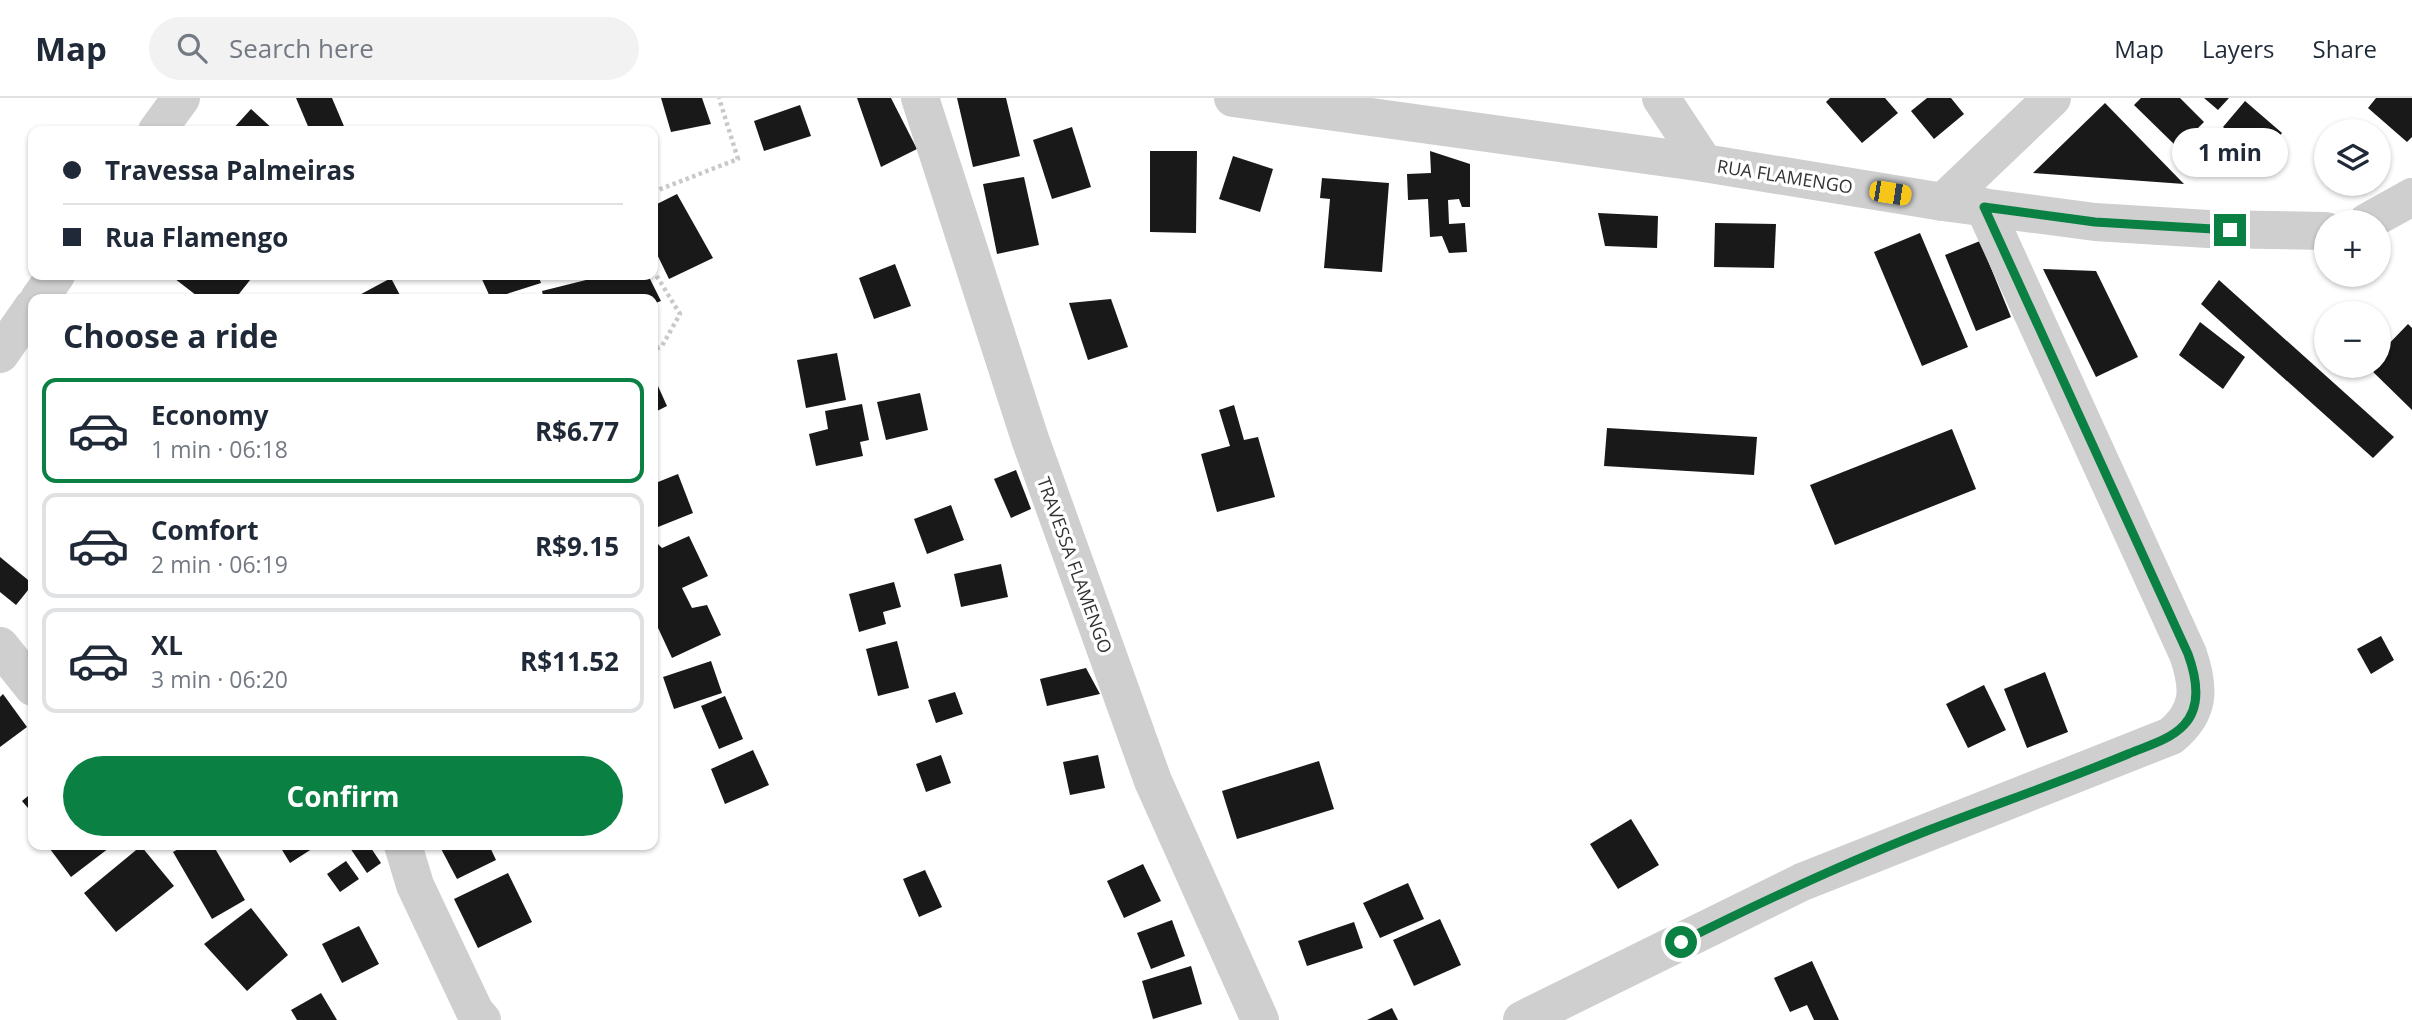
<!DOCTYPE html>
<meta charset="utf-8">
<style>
:root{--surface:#fff;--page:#f2f2f3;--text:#1f2937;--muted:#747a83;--line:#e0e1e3;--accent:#0b8043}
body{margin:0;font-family:"Open Sans",sans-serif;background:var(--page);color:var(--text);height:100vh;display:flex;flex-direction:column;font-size:26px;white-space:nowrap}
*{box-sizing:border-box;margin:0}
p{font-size:23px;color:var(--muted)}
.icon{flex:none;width:38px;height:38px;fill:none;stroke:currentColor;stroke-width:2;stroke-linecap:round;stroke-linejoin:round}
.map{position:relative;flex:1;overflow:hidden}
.side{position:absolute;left:28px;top:196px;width:630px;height:556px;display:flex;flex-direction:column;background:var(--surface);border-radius:14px;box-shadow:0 2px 5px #0004}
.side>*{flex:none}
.guide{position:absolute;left:28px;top:28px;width:630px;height:154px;border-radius:14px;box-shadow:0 2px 5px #0004;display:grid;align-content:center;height:154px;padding:0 35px;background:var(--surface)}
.tools{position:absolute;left:2314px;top:21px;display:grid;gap:14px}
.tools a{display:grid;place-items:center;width:77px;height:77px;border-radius:50%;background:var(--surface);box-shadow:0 2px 5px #0004;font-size:35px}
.end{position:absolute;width:32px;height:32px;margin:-16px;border:9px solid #0b8043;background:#fff;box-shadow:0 0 0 4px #fff}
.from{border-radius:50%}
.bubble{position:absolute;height:49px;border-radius:24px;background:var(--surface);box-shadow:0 2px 5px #0004;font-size:23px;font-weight:700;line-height:49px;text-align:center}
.car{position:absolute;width:21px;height:42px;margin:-21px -10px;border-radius:9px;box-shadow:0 0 5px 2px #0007;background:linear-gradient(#f5c518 24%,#345 0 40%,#f5c518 0 76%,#345 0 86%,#f5c518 0)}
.guide b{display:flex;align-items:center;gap:24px;height:66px;font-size:26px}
.guide b+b{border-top:2px solid var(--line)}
.guide i{width:18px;height:18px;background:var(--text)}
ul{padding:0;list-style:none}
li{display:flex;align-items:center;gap:21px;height:105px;margin:0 14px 10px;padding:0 21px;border:4px solid var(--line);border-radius:14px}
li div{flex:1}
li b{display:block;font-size:26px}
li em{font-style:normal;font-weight:700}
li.current{border-color:var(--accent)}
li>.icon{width:63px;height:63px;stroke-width:1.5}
h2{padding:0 35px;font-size:32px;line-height:84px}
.action{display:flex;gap:14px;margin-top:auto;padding:14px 35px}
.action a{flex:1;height:80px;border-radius:42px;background:var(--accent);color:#fff;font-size:28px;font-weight:700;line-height:80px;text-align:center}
header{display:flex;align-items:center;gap:42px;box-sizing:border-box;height:98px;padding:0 35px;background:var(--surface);border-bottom:2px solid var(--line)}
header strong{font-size:33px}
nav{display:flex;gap:38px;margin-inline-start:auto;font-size:24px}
.search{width:490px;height:63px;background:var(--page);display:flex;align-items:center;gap:18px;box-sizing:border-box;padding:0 24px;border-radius:38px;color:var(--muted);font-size:26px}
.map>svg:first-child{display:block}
.building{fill:#191919}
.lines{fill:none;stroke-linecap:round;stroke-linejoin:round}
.path{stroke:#c9c9c9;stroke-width:4.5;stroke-dasharray:3.5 3.5;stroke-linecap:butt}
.minor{stroke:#cfcfcf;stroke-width:38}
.route{stroke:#0b8043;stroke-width:9}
.labels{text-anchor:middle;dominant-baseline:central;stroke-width:7;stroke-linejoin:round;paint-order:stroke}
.street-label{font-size:18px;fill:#323232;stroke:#fff}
</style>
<header>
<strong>Map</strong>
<div class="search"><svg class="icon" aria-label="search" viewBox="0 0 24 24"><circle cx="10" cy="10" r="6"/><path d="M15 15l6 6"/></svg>Search here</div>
<nav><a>Map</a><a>Layers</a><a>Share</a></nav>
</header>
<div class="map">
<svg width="2412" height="922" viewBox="0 0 2412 922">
<rect width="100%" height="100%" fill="#fff"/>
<g class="building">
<path d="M296,0H332L346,33H310Z"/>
<path d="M661,0H702L711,26L671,34Z"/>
<path d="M857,0H891L917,51L881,69Z"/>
<path d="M957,0H1006L1020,58L973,69Z"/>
<path d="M1830,0H1885L1898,15L1862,45L1826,4Z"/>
<path d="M1927,0H1951L1964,16L1934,41L1911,13Z"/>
<path d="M2141,0H2180L2204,24L2178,50L2134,7Z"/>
<path d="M2204,0H2229L2218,12Z"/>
<path d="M2376,0H2412V39L2407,44L2368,10Z"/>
<path d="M2245,3L2282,35L2260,61L2223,29Z"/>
<path d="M2105,5L2184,86L2033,75Z"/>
<path d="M800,7L811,38L764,53L754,23Z"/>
<path d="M251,11L275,33H231Z"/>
<path d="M1072,29L1091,89L1052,101L1033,42Z"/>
<path d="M1150,53H1197L1196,135L1150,134Z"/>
<path d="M1430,53L1470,66V109H1462L1459,101L1448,102L1449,126L1465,125L1467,154L1449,155L1442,138L1430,139L1428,101L1408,102L1407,76L1431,75Z"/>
<path d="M1233,58L1273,71L1260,114L1219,101Z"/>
<path d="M1024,79L1039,147L997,156L983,86Z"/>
<path d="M1322,80L1389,85L1382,174L1324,170L1330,101L1320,100Z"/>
<path d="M677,96L713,160L669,181L653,148V108Z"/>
<path d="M1598,115L1658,118L1657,150L1605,148Z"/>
<path d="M1715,125L1776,126L1774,170L1714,169Z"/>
<path d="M1920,135L1968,249L1922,268L1874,154Z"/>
<path d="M1980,143L2011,219L1976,233L1945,157Z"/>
<path d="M895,166L911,208L874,221L859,180Z"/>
<path d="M2043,171L2096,173L2138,259L2096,279Z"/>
<path d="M170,177H254L235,201H201Z"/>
<path d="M480,177H538L541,185L491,201Z"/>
<path d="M606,177H648L661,203L653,206V201H544L542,193Z"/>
<path d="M391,180L402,201H352Z"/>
<path d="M2219,182L2394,339L2373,360L2201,206Z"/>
<path d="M1111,201L1128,249L1088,262L1069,205Z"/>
<path d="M2200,224L2245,259L2223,291L2179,257Z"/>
<path d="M2408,226L2412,230V312L2367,268H2378V257Z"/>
<path d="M837,255L846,302L806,310L797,262Z"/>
<path d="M653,277L667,308L653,315Z"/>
<path d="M920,295L928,332L886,342L877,304Z"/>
<path d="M862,306L869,342L860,344L863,358L816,368L809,336L828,331L825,313Z"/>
<path d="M1234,307L1244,342L1258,339L1275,399L1217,414L1201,356L1230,348L1219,312Z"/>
<path d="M1607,330L1757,339L1754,377L1604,368Z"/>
<path d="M1952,331L1976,391L1835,447L1810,387Z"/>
<path d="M1016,372L1031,411L1011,420L994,381Z"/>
<path d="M678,376L693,415L653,431V386Z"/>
<path d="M951,407L964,442L927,456L914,421Z"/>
<path d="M689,438L708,478L682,490L692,510L707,507L721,537L672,560L653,519V441L662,450Z"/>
<path d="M0,459L33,486L16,507L0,494Z"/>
<path d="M1001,466L1008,499L961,509L954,476Z"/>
<path d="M894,484L901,509L883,514L886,526L859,534L849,496Z"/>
<path d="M2381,538L2394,562L2371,576L2357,551Z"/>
<path d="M897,543L909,590L878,598L866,551Z"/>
<path d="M711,563L722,595L674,611L663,579Z"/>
<path d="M1086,570L1100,596L1047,608L1040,581Z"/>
<path d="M2045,574L2068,634L2027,650L2004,591Z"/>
<path d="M1984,587L2006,632L1968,650L1946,606Z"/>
<path d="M955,594L963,616L936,625L928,602Z"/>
<path d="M3,596L27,629L0,649V599Z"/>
<path d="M725,598L743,641L719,651L701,608Z"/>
<path d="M753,652L769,687L725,706L711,671Z"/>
<path d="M941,657L951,685L926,694L916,666Z"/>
<path d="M1098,657L1105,690L1070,697L1063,664Z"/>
<path d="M1319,663L1334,711L1237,741L1222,693Z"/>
<path d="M33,694V716L22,703Z"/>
<path d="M1631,721L1659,767L1618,791L1590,746Z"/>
<path d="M47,747H113L71,779Z"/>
<path d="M185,747H213L245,802L212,821L173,754Z"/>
<path d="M279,747H318L290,765Z"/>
<path d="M348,747H369L381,765L367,775Z"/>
<path d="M439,747H489L496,762L457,781Z"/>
<path d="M141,748L174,788L116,834L84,795Z"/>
<path d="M346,763L359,781L340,794L327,776Z"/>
<path d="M1143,766L1161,803L1124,820L1107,783Z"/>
<path d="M925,772L942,809L919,819L903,781Z"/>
<path d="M508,775L532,824L478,850L454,801Z"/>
<path d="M1408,785L1424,821L1380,840L1363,805Z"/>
<path d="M251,810L288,857L247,893L204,846Z"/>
<path d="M1440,821L1461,867L1414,888L1393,842Z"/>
<path d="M1172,822L1185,858L1151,871L1137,835Z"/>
<path d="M1354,824L1363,850L1307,868L1298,843Z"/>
<path d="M359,828L379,866L342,885L322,846Z"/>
<path d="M1812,863L1839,922H1814L1807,907L1790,914L1774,880Z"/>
<path d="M1191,868L1202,906L1153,921L1142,883Z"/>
<path d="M321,895L337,922H297L291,912Z"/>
<path d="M1392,910L1398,922H1367Z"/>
</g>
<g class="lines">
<g class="path">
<path d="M653,94L738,61L719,0"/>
<path d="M653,172L680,216L662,248L653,252"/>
</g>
<g class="minor">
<path d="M920,0L1030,341L1153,683L1260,922"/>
<path d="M1233,0L1704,65L1943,104L2095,124L2208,131L2326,133"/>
<path d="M1661,0L1704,65"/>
<path d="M157,33L181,0"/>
<path d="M1943,104L2052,0"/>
<path d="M2367,124L2412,99"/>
<path d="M39,201L56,177"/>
<path d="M0,256L33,209"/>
<path d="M0,548L33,589"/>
<path d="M403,747L415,787L475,914L482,922"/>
<path d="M1522,922L1802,784L2171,638C2200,614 2200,591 2188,556L1984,109"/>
</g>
</g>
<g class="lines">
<path class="route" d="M1681,844C1761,804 1840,767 1924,734C1991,708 2061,684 2128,656C2147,648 2170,642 2184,627C2202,608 2196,578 2188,556L1984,109L2095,124L2230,132"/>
</g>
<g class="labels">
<g class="street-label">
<text transform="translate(1785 78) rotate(9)">RUA FLAMENGO</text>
<text transform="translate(1075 467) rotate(70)">TRAVESSA FLAMENGO</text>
</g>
</g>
</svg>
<div class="tools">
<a><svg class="icon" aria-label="layers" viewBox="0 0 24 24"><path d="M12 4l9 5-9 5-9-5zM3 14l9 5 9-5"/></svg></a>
<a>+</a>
<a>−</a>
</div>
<i class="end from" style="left:1681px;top:844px"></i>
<i class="end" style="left:2230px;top:132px"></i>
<div class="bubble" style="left:2172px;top:30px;width:116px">1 min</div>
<i class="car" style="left:1890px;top:95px;rotate:99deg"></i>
<div class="guide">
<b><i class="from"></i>Travessa Palmeiras</b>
<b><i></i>Rua Flamengo</b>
</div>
<section class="side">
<h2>Choose a ride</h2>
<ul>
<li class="current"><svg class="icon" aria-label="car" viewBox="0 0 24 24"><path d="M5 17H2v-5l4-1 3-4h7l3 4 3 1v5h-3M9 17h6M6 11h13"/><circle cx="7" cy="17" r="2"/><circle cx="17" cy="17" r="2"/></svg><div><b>Economy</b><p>1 min · 06:18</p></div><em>R$6.77</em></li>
<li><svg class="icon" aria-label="car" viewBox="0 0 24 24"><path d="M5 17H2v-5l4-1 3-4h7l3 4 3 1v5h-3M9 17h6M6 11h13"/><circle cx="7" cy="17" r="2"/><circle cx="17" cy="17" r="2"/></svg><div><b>Comfort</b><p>2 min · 06:19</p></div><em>R$9.15</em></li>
<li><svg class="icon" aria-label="car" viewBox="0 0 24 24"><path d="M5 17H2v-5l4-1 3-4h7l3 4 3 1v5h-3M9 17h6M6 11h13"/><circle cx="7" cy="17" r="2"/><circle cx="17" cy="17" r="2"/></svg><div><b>XL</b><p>3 min · 06:20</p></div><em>R$11.52</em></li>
</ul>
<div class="action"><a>Confirm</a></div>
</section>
</div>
